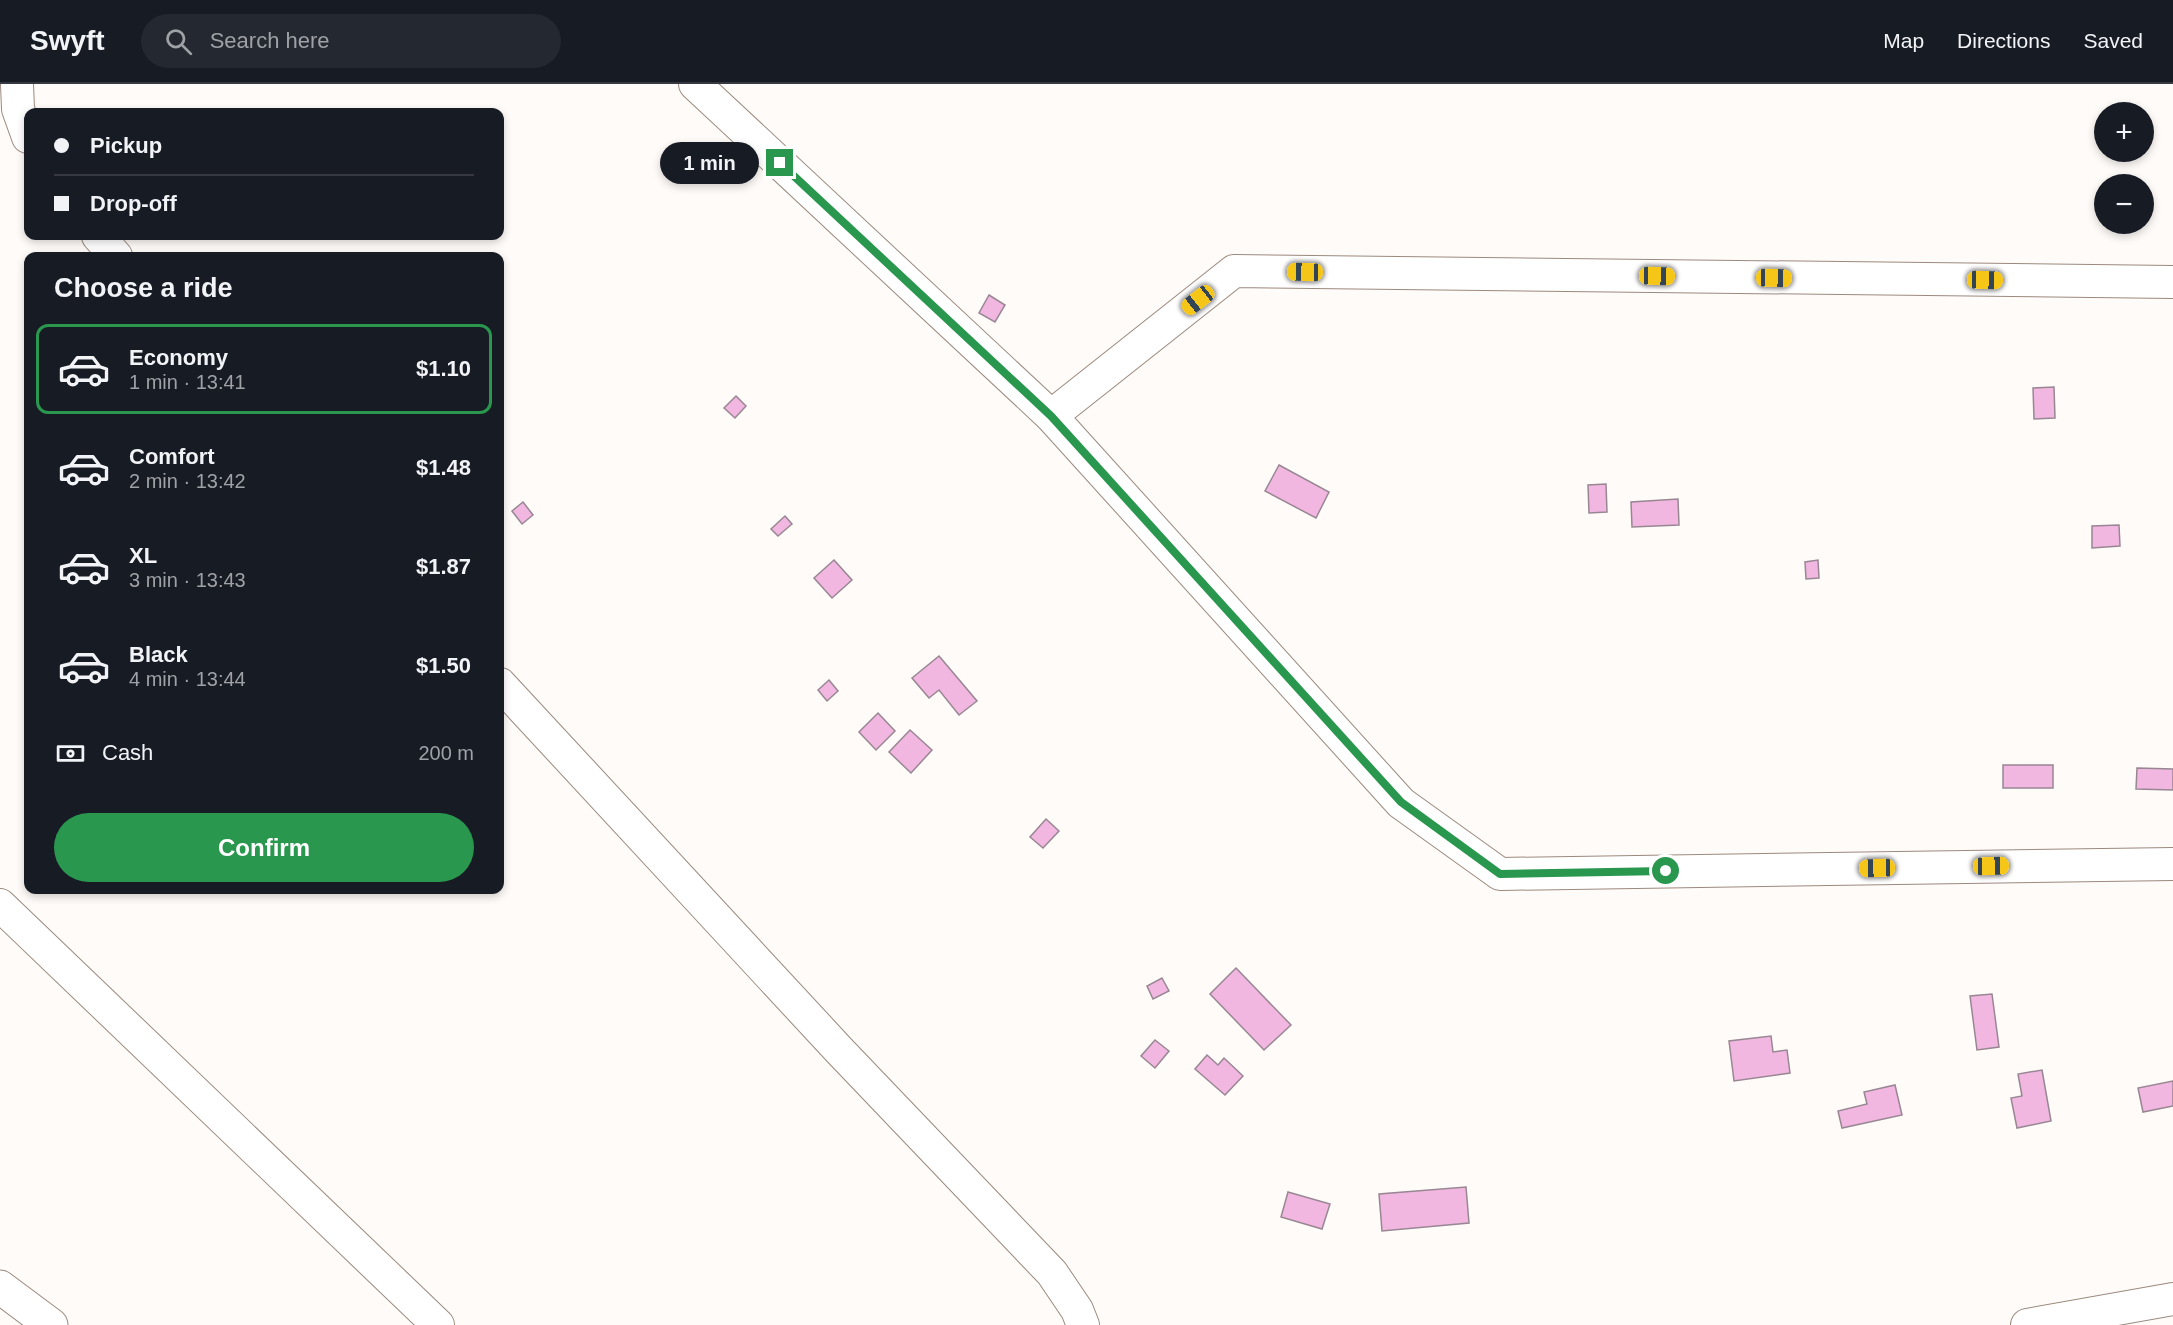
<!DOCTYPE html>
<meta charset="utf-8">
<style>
:root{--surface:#171b24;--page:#242831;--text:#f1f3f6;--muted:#9ea1a6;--line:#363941;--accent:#2a974f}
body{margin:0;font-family:Arial,sans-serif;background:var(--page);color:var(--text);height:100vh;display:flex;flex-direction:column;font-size:22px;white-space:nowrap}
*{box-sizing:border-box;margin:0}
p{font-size:20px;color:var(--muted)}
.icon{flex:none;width:33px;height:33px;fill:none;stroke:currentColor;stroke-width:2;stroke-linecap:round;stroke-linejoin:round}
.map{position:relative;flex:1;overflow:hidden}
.drawer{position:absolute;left:24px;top:168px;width:480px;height:642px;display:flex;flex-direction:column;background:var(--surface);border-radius:12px;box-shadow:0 3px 9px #0003}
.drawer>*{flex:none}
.banner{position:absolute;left:24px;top:24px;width:480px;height:132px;border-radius:12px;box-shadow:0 3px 9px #0003;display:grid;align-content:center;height:132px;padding:0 30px;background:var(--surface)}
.tools{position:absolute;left:2094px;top:18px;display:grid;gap:12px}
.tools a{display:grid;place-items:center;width:60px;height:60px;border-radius:50%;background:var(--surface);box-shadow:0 3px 9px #0003;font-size:30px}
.end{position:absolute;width:27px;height:27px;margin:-14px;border:8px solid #2a974f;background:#fff;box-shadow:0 0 0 3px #fff}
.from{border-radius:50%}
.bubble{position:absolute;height:42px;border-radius:21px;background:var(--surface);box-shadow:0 3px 9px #0003;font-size:20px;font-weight:800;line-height:42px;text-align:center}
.car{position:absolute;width:18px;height:36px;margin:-18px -9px;border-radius:8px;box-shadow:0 0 4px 2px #0007;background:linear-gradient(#f5c518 24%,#345 0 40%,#f5c518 0 76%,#345 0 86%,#f5c518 0)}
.banner b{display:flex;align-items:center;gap:21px;height:57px;font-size:22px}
.banner b+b{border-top:2px solid var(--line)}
.banner i{width:15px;height:15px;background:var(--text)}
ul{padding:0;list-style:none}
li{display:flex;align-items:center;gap:18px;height:90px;margin:0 12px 9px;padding:0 18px;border:3px solid transparent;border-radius:12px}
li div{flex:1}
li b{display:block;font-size:22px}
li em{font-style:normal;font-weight:800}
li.active{border-color:var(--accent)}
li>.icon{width:54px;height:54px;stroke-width:1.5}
h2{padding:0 30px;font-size:27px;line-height:72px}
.pay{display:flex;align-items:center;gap:15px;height:66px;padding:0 30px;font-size:22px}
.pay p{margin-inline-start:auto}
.action{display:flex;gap:12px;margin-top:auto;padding:12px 30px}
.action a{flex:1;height:69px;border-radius:36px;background:var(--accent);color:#fff;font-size:24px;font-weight:800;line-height:69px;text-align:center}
header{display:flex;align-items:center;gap:36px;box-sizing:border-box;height:84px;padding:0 30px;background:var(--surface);border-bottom:2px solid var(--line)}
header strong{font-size:28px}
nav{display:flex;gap:33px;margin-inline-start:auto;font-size:21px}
.search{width:420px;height:54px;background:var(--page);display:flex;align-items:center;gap:15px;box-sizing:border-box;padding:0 21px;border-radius:33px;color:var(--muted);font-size:22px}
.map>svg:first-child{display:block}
.building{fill:#f1b7e0;stroke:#988793;stroke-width:1.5}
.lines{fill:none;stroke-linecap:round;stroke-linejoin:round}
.street-casing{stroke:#9b897d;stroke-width:34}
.secondary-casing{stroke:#9b897d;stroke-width:35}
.street{stroke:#fff;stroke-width:32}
.secondary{stroke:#fff;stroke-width:33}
.route{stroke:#2a974f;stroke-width:8}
</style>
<header>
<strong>Swyft</strong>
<div class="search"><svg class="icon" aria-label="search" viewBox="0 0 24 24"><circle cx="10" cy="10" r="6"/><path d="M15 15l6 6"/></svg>Search here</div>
<nav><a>Map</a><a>Directions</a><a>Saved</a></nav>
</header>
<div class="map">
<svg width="2173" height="1241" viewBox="0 0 2173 1241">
<rect width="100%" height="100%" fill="#fffbf8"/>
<g class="building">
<path d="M989,211L1005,221L995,238L979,229Z"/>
<path d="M2054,303L2055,334L2034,335L2033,304Z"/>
<path d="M736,312L746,322L735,334L724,324Z"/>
<path d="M1279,381L1329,408L1316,434L1265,407Z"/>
<path d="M1606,400L1607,428L1589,429L1588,401Z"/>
<path d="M1678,415L1679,441L1632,443L1631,418Z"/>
<path d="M523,418L533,431L522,440L512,427Z"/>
<path d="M785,432L792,440L778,452L771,445Z"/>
<path d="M2119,441L2120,462L2092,464V442Z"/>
<path d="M834,476L852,496L832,514L814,494Z"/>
<path d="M1818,476L1819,494L1806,495L1805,478Z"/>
<path d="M939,572L977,617L959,631L939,606L929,614L912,594Z"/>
<path d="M829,596L838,607L827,617L818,606Z"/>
<path d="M878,629L895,647L876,666L859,648Z"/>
<path d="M910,646L932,666L911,689L889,668Z"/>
<rect x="2003" y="681" width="50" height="23"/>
<path d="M2137,684L2173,685V706L2136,705Z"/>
<path d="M1046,735L1059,747L1043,764L1030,753Z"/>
<path d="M1236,884L1291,941L1264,966L1210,910Z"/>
<path d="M1162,894L1169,907L1153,915L1147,902Z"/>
<path d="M1992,910L1999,963L1977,966L1970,912Z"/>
<path d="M1771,952L1773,968L1787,966L1790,989L1734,997L1729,957Z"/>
<path d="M1155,956L1169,967L1155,984L1141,972Z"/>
<path d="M1207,971L1218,981L1224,974L1243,992L1225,1011L1195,985Z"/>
<path d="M2042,986L2051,1037L2017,1044L2011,1014L2022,1012L2018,990Z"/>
<path d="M2173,997V1022L2143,1028L2138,1004Z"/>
<path d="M1895,1001L1902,1031L1842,1044L1838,1027L1867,1020L1864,1008Z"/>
<path d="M1466,1103L1469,1139L1382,1147L1379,1110Z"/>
<path d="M1288,1108L1330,1120L1322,1145L1281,1133Z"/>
</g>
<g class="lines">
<g class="street-casing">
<g id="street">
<path d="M17,0L18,25L28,53"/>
<path d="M695,0L1051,332L1401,719L1500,790L2173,780"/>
<path d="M98,152L116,172"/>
<path d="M1051,332L1234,187L2173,198"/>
<path d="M500,600L838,965L1052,1189L1077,1226L1083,1241"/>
<path d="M0,821L438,1241"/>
<path d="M2027,1241L2173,1215"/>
</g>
</g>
<g class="secondary-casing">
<path id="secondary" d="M0,1203L51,1241"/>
</g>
<use href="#street" class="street"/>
<use href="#secondary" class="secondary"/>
</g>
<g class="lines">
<path class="route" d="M780,79L1051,332L1401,718L1500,790L1666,787"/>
</g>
</svg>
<div class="tools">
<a>+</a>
<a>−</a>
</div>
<i class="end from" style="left:1666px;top:787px"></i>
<i class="end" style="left:780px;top:79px"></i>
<div class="bubble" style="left:660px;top:58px;width:99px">1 min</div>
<i class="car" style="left:1305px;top:188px;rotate:271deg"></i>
<i class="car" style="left:1657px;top:192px;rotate:91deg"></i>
<i class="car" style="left:1774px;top:194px;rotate:91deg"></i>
<i class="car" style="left:1985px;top:196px;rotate:91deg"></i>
<i class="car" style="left:1198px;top:216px;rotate:232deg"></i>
<i class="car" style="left:1991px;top:782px;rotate:89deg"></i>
<i class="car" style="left:1877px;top:784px;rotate:269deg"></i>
<div class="banner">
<b><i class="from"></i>Pickup</b>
<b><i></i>Drop-off</b>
</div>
<section class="drawer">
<h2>Choose a ride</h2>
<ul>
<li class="active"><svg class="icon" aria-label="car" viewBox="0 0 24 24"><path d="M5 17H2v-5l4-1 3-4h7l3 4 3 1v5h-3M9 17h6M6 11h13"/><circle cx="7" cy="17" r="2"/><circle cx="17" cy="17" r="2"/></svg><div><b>Economy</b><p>1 min · 13:41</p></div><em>$1.10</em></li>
<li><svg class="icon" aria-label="car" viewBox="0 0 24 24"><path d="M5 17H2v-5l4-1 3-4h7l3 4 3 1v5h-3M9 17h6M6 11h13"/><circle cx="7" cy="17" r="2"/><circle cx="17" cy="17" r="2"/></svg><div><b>Comfort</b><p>2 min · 13:42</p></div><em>$1.48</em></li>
<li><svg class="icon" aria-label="car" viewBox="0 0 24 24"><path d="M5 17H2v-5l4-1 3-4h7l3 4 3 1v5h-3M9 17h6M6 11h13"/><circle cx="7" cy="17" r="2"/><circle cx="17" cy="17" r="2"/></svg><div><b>XL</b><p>3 min · 13:43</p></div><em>$1.87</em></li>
<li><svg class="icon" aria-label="car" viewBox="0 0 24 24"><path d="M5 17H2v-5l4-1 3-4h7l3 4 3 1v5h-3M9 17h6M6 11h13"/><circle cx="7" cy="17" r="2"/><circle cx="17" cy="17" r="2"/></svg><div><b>Black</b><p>4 min · 13:44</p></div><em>$1.50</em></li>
</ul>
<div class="pay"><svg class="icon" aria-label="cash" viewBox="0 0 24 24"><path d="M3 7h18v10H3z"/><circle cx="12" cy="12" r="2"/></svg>Cash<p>200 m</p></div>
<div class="action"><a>Confirm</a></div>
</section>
</div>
